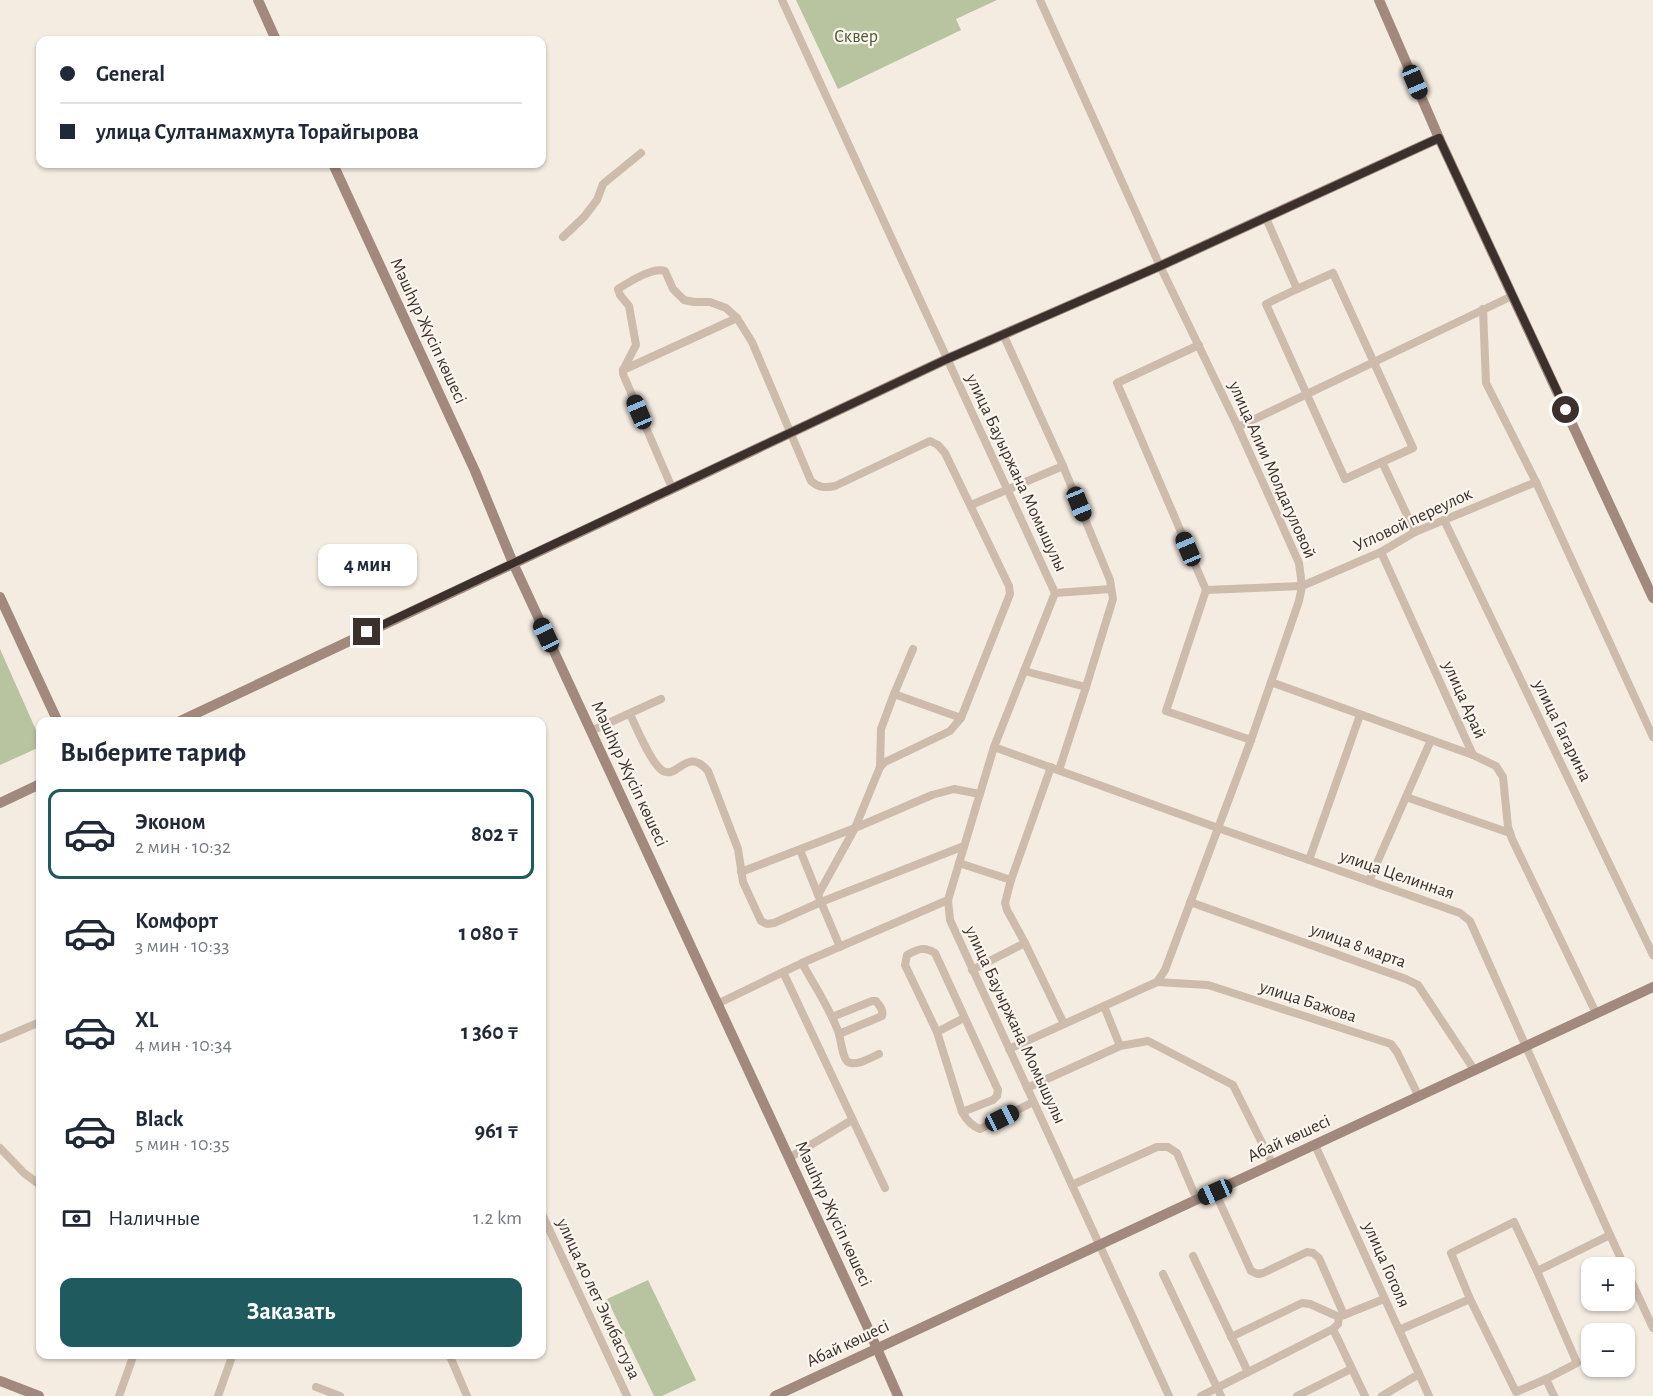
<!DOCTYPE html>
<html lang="ru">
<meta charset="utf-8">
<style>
:root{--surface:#fff;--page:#f2f2f3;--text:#1f2937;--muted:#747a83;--line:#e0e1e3;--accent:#1f5a5e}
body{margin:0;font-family:"Alegreya Sans",sans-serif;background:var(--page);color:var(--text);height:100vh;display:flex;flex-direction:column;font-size:22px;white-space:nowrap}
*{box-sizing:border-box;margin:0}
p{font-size:20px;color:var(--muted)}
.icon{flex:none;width:33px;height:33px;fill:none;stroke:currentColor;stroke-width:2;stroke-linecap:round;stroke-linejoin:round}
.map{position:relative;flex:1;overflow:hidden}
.sheet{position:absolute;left:36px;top:717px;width:510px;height:642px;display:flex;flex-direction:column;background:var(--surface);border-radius:12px;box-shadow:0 2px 4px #0004}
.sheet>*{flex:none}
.guide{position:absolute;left:36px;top:36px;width:510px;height:132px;border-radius:12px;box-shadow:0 2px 4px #0004;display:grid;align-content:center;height:132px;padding:0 24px;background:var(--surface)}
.tools{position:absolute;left:1581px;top:1257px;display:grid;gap:12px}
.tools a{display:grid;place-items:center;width:54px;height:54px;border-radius:12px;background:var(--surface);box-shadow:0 2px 4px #0004;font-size:30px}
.end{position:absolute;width:27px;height:27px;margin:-14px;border:8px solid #3b302b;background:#fff;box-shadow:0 0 0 3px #fff}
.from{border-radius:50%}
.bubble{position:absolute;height:42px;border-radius:12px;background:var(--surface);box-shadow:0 2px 4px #0004;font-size:20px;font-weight:700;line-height:42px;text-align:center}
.car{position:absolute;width:18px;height:36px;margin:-18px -9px;border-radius:8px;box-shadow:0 0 4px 2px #0007;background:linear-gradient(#222 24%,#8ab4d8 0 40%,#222 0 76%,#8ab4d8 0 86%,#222 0)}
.guide b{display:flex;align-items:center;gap:21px;height:57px;font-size:22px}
.guide b+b{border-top:2px solid var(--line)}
.guide i{width:15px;height:15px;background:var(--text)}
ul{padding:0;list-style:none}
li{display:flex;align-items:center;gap:18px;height:90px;margin:0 12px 9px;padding:0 12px;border:3px solid transparent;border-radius:12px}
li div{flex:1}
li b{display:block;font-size:22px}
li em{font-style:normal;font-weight:700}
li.selected{border-color:var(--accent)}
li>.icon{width:54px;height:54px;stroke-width:1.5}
h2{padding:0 24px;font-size:27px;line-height:72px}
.pay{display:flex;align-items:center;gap:15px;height:66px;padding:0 24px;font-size:22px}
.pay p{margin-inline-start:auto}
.button{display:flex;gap:12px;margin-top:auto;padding:12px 24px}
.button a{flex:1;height:69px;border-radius:12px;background:var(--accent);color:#fff;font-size:24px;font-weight:700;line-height:69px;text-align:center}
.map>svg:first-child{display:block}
.green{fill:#b8c4a0}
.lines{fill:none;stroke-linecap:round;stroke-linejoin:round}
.street{stroke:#cdbbac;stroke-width:8}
.secondary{stroke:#a18a7d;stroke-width:10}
.route{stroke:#3b302b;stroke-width:8}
.labels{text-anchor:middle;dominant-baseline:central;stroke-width:4.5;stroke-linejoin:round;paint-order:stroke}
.park-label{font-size:18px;fill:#4a5a2e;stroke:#fbf5ee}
.street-label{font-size:18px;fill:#3b302b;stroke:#fbf5ee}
</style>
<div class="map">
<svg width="1653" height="1396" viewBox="0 0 1653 1396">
<rect width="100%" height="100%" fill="#f4ebe1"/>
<g class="green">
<path d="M796,0H997L956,19L961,30L838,89Z"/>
<path d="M0,649L40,739V747L0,765Z"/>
<path d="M648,1280L696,1380L662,1396H654L607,1299Z"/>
</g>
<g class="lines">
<g class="street">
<path d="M782,0L1055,593L994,747L948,900L950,920L1169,1396"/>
<path d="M1266,218L1297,289L1333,273L1413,448L1382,462L1415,532"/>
<path d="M563,237L584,217L597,200L603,184L641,153"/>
<path d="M1297,289L1266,304L1345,479L1382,462"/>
<path d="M1483,309L1486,383L1536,482L1653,737"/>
<path d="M1003,334L1063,466L1110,580L1113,599L1086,687L1059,770"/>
<path d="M1199,345L1117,383L1206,590"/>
<path d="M623,370L737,318"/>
<path d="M1238,427L1512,296"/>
<path d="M672,488L623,374V370L636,345L629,306L620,295L618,289C629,282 652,267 665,271L673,289L684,300L694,302H710L726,308L737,318L752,342L811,481C819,488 825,488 835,486L930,441L938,445L945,453L1009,586L1010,594L961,718L950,731L885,762L880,767L855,828L818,895"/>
<path d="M971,505L1063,466"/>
<path d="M1444,520L1653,955"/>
<path d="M1381,552L1473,755L1496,766L1503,777L1508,827L1512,839L1596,1013"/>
<path d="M1055,593L1111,589"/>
<path d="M1024,671L1086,687"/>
<path d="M1271,682L1473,755"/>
<path d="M894,694L961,718"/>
<path d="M630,714C636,727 652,765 663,771C678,779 687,746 708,771L738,849L743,882L761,921L767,924L774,923L821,902L840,947"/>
<path d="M591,731L661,699"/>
<path d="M1251,740L1166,711L1206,590L1302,586L1381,552L1415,532L1536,482"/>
<path d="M994,747L1218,828L1460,913L1470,921L1610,1235L1653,1328"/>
<path d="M880,767L881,729L894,694L913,649"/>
<path d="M1051,767L1011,880L1005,903L1007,910L1025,943L1064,1024"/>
<path d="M1406,797L1510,833"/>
<path d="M800,850L821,902L964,846"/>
<path d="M1309,860L1360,715"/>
<path d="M959,863L1011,880"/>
<path d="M741,872L855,828L932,795L954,789L980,794"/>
<path d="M1369,881L1431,740"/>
<path d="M1190,902L1406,979L1418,985L1475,1071"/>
<path d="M802,963C814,985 829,1007 838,1031C841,1038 842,1058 848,1062C856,1067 872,1057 879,1054"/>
<path d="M972,970L1025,943"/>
<path d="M783,972L885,1188"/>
<path d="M1157,982L1208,985L1391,1044L1397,1052L1419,1097"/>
<path d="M717,1004L802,963L948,900"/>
<path d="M1104,1006L1120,1046L1148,1041L1233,1085L1273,1165"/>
<path d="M832,1017L872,1001H876C879,1005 884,1010 882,1016L839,1034"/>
<path d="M937,1032L964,1018"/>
<path d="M0,1039L40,1022"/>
<path d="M1009,1049L1157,982L1165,970L1251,740L1299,601L1302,586L1299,563L1238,427L1160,266L1040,0"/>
<path d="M1027,1088L1120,1046"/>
<path d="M962,1112L993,1100L997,1096L998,1090L935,953C924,946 918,949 907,955L905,965L937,1032L962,1112C966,1119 971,1126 980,1129L1033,1102"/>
<path d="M1315,1145L1429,1396"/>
<path d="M0,1148L24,1173L40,1185"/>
<path d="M789,1158L852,1120"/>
<path d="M1072,1185L1157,1147H1168L1177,1153L1197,1200"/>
<path d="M1215,1192L1251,1271L1258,1274L1263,1273L1307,1252L1313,1253L1319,1258L1344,1315"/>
<path d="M542,1214L627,1396"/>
<path d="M1193,1256L1248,1372"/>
<path d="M1537,1271L1577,1363L1546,1379L1554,1396"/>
<path d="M1163,1274L1221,1396"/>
<path d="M1470,1299L1516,1392L1546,1379"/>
<path d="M1333,1329L1365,1396"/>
<path d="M1399,1330L1470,1299L1451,1253L1514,1222L1537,1271L1610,1235"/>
<path d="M1231,1337L1302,1303L1310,1304L1339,1317"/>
<path d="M449,1354L467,1396"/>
<path d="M316,1387L340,1396"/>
<path d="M119,1396L134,1354"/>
<path d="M218,1396L233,1354"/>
<path d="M1201,1396L1333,1329L1338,1324L1339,1317L1384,1299"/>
<path d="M1297,1396L1351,1369"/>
<path d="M1382,1396L1419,1374"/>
</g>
<g class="secondary">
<path d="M258,0L276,40"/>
<path d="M1379,0L1439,138L1653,598"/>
<path d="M333,164L475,471L513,563L867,1326L898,1396"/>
<path d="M0,597L58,722"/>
<path d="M178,722L947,359L1160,266L1439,138"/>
<path d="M0,803L40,784"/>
<path d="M0,1381L39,1396"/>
<path d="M775,1396L1653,987"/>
</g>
</g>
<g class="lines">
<path class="route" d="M367,632L947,359L1160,266L1439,138L1566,410"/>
</g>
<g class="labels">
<g class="park-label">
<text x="856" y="37">Сквер</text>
</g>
<g class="street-label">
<text transform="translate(428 331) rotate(65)">Мәшһүр Жүсіп көшесі</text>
<text transform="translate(1272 470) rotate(66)">улица Алии Молдагуловой</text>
<text transform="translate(1016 473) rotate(65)">улица Бауыржана Момышулы</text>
<text transform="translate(1413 520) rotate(-25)">Угловой переулок</text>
<text transform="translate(1464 700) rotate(66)">улица Арай</text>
<text transform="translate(1562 731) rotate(64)">улица Гагарина</text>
<text transform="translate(629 774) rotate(65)">Мәшһүр Жүсіп көшесі</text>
<text transform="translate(1397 875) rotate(19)">улица Целинная</text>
<text transform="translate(1358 946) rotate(20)">улица 8 марта</text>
<text transform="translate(1308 1002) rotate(18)">улица Бажова</text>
<text transform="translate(1015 1025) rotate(65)">улица Бауыржана Момышулы</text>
<text transform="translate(1289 1139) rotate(-25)">Абай көшесі</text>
<text transform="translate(833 1214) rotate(65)">Мәшһүр Жүсіп көшесі</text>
<text transform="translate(1386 1265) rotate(66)">улица Гоголя</text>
<text transform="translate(598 1299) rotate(65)">улица 40 лет Экибастуза</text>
<text transform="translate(848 1344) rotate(-25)">Абай көшесі</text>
</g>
</g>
</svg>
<div class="tools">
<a>+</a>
<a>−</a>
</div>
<i class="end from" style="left:1566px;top:410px"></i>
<i class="end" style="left:367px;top:632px"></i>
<div class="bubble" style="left:318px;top:544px;width:99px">4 мин</div>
<i class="car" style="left:1415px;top:82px;rotate:157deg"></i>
<i class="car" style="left:639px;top:412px;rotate:337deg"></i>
<i class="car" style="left:1079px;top:504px;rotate:158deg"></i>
<i class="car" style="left:1188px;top:549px;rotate:337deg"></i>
<i class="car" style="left:546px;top:635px;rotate:335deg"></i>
<i class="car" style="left:1002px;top:1118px;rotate:63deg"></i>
<i class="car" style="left:1215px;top:1192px;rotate:246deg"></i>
<div class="guide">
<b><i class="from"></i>General</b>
<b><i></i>улица Султанмахмута Торайгырова</b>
</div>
<section class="sheet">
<h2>Выберите тариф</h2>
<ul>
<li class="selected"><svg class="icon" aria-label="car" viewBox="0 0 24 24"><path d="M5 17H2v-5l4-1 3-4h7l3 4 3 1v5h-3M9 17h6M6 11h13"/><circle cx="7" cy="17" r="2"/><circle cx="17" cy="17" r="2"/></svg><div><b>Эконом</b><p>2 мин · 10:32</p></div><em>802 ₸</em></li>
<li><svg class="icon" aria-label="car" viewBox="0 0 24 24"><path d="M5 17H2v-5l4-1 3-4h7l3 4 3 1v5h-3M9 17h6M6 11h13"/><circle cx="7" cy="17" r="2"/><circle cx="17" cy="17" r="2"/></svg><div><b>Комфорт</b><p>3 мин · 10:33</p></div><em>1 080 ₸</em></li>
<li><svg class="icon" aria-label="car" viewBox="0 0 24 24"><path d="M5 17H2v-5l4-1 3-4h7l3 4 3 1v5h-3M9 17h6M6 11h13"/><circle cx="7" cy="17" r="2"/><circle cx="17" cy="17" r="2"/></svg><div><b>XL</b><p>4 мин · 10:34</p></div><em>1 360 ₸</em></li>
<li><svg class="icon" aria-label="car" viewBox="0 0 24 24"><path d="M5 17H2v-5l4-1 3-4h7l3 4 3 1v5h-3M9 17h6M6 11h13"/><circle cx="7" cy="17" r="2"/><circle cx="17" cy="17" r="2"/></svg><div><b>Black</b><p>5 мин · 10:35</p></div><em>961 ₸</em></li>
</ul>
<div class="pay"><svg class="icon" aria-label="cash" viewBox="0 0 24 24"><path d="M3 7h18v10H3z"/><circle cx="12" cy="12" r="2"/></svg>Наличные<p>1.2 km</p></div>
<div class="button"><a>Заказать</a></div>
</section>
</div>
